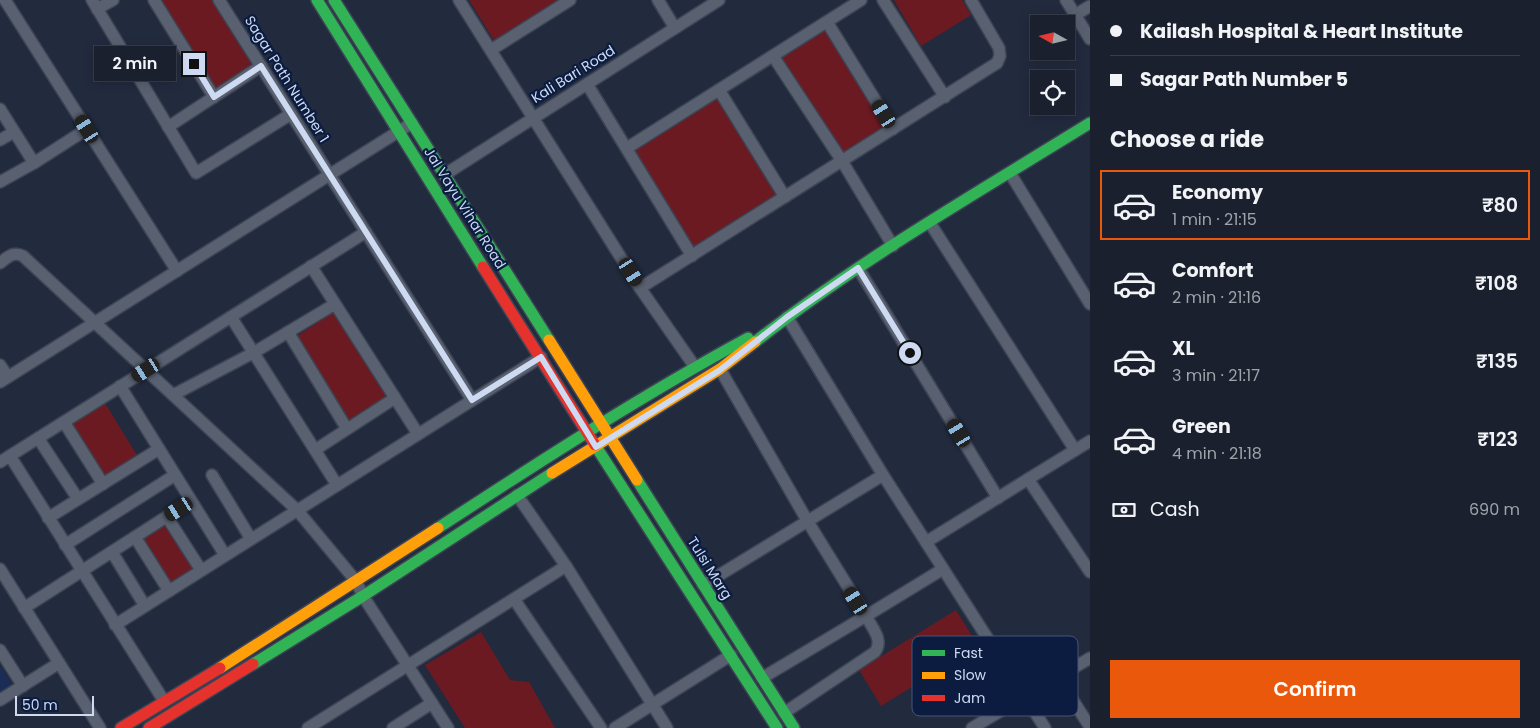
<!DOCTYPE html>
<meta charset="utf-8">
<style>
:root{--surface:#1a202e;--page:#232836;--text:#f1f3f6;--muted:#9fa3aa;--line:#383e4a;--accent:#ea580c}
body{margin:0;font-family:Poppins,sans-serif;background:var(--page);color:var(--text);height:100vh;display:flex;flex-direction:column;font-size:19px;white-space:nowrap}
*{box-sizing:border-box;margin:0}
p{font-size:16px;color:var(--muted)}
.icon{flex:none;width:28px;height:28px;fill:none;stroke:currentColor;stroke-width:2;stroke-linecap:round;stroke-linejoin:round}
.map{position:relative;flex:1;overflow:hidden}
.panel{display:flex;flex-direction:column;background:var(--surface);width:450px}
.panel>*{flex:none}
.guide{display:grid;align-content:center;height:110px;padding:0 20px;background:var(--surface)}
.needle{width:32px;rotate:278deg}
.tools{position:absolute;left:1030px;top:15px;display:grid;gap:10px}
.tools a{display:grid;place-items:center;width:45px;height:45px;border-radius:0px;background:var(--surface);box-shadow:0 2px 12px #0003,0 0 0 1px var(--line);font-size:25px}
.scale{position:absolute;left:15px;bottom:12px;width:79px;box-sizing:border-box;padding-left:5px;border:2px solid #cddaf2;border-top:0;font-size:14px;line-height:18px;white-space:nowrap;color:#cddaf2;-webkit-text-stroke:4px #0b1c40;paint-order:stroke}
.end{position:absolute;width:22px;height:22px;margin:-11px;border:6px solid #cddaf2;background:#111;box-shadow:0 0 0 2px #111}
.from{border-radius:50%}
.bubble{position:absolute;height:35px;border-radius:0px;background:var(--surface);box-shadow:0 2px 12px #0003,0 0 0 1px var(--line);font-size:16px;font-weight:600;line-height:35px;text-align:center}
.car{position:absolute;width:15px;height:30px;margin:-15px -8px;border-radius:6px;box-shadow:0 0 4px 1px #0007;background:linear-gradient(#222 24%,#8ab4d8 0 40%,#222 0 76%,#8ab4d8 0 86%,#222 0)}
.guide b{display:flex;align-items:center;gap:18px;height:48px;font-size:19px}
.guide b+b{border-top:1px solid var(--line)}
.guide i{width:12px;height:12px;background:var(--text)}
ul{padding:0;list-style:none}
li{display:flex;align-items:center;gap:15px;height:70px;margin:0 10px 8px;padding:0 10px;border:2px solid transparent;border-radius:0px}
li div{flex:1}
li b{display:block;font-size:19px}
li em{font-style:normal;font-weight:600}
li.on{border-color:var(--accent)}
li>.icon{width:45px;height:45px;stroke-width:1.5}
h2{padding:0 20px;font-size:22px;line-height:60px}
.pay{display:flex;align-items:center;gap:12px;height:55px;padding:0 20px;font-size:19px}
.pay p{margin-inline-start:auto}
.action{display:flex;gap:10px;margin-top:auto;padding:10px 20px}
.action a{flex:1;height:58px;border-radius:0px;background:var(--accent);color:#fff;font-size:20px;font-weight:600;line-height:58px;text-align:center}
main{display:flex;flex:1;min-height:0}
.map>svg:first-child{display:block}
.built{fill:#1b2d56}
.green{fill:#6c1a21}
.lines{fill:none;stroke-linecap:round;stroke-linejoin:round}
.street-casing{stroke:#3d4455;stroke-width:14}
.fast-casing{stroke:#3d4455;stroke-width:14}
.slow-casing{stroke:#3d4455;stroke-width:14}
.jam-casing{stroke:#3d4455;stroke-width:14}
.street{stroke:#596171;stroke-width:11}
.fast{stroke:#30b455;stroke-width:11}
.slow{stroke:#ff9f0a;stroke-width:11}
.jam{stroke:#e5322d;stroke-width:11}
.route{stroke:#cddaf2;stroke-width:6}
.labels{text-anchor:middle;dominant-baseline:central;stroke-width:4.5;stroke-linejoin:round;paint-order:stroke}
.street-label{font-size:14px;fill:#cddaf2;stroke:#0b1c40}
.key{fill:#0b1c40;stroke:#455575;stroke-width:1}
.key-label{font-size:14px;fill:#cddaf2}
</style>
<main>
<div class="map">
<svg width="1090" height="728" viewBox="0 0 1090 728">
<rect width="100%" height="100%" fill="#222a3e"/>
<path class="built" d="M0,666L13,686L0,694Z"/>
<g class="green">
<path d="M159,0H215L255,65L215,90Z"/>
<path d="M469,0H562L495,42Z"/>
<path d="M894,0H962L971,15L921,46Z"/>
<path d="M825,29L887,127L843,155L781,57Z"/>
<path d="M720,95L780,193L694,247L634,149Z"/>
<path d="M334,312L387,397L349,420L297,336Z"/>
<path d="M105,403L138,457L104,478L70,425Z"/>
<path d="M166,524L195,569L170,585L141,539Z"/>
<path d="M956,610L978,646L881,706L859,670Z"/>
<path d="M481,632L510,680L529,682L555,728H465L425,665Z"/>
</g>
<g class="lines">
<g class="street-casing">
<g id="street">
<path d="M5,0L177,271"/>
<path d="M92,0L196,173L291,114"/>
<path d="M154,0L214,97"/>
<path d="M219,0L472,400"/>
<path d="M459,0L640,288L695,367"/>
<path d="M658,0L675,28"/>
<path d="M883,0L945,97"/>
<path d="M1066,0L1090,39"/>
<path d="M97,9L113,0"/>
<path d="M1075,15L1090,6"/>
<path d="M827,22L893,129"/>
<path d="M491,50L570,0"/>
<path d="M773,56L842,161L893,246"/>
<path d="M587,84L692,256"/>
<path d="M719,90L785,197"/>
<path d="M0,109L34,163L87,129"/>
<path d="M168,127L261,66"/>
<path d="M0,140L14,132"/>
<path d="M627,148L861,0"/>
<path d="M1010,173L1090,304"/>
<path d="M444,175L719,0"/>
<path d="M0,182L34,163"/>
<path d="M930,223L1075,450"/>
<path d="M0,263C8,257 13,251 23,256L297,510L356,581L363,596L448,728"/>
<path d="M311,266L418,434"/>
<path d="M858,268L998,498"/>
<path d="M640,288L997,63L1000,56L999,48L971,0"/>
<path d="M231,317L337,485"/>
<path d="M787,317L883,475L1045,728"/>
<path d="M288,332L347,429"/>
<path d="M0,365L8,377"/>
<path d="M720,369L808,522L866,616L762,678"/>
<path d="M0,382L412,123"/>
<path d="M120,386L225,555"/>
<path d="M173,395L253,353L335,304"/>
<path d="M64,422L103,484"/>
<path d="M38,438L78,499"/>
<path d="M315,450L395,398"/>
<path d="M10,456L164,701"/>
<path d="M0,462L366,232"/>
<path d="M212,475L251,539"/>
<path d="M1028,479L1090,572"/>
<path d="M517,495L566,566L667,728"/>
<path d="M167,517L201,570"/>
<path d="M48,518L159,449"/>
<path d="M135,537L169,591"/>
<path d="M926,542L1090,441"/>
<path d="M65,545L175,475"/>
<path d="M112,552L145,606"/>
<path d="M0,569L100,728"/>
<path d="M703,585L883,475"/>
<path d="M514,599L601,728"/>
<path d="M24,608L191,501"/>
<path d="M115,625L541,357"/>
<path d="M0,650L23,686"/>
<path d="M1058,677L1090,727"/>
<path d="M0,700L59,663"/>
<path d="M784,713L875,652C884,640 872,628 866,616L943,569"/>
<path d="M308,728L566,566"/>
<path d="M393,728L432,703"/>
<path d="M615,728L731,655"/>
<path d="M972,728L1090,658"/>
</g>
</g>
<g class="fast-casing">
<g id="fast">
<path d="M317,0L483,267"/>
<path d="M334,0L549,340"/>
<path d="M755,342C860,260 977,193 1090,123"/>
<path d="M595,445L777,728"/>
<path d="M637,480L794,728"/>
<path d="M438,528C539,462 641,396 748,338"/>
<path d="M253,664L363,596L552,473"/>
</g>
</g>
<g class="slow-casing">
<g id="slow">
<path d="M549,340L637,480"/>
<path d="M552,473L720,369L755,342"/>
<path d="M220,668L438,528"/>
</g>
</g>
<g class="jam-casing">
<g id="jam">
<path d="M483,267L595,445"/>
<path d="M121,728L220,668"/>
<path d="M149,728L253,664"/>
</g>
</g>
<use href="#street" class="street"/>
<use href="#fast" class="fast"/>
<use href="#slow" class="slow"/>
<use href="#jam" class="jam"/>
</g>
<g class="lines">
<path class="route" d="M194,64L214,97L261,66L472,400L541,357L596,447L720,370L787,317L858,268L910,353"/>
</g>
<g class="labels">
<g class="street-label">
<text transform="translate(573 74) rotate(-32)">Kali Bari Road</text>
<text transform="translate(287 79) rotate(58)">Sagar Path Number 1</text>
<text transform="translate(465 208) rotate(58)">Jal Vayu Vihar Road</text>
<text transform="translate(710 568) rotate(58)">Tulsi Marg</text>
</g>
</g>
<rect x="912" y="636" width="166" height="80" rx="8" class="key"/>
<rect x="922" y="650" width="23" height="6" fill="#30b455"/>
<rect x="922" y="672" width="23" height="7" fill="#ff9f0a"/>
<rect x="922" y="695" width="23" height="6" fill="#e5322d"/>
<g class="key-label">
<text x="954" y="658">Fast</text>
<text x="954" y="680">Slow</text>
<text x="954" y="703">Jam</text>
</g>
</svg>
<div class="tools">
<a><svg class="needle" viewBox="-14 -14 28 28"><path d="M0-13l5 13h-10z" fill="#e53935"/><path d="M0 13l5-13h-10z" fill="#9fa3aa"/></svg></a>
<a><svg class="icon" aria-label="locate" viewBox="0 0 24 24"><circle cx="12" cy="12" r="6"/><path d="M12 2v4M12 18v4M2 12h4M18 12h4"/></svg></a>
</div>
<div class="scale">50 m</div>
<i class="end from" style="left:910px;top:353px"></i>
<i class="end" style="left:194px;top:64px"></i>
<div class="bubble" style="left:94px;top:46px;width:82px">2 min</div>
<i class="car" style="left:884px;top:114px;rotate:328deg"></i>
<i class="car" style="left:87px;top:129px;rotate:328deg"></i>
<i class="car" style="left:631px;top:272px;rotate:148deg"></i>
<i class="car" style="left:146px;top:370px;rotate:238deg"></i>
<i class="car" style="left:959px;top:433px;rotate:329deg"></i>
<i class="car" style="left:179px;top:509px;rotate:238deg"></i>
<i class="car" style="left:856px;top:601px;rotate:328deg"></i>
</div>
<section class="panel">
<div class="guide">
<b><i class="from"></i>Kailash Hospital &amp; Heart Institute</b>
<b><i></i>Sagar Path Number 5</b>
</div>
<h2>Choose a ride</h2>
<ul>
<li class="on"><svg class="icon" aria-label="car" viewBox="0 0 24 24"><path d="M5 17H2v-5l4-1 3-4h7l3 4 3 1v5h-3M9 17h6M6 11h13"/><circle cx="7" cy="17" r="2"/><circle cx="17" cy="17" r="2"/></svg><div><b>Economy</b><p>1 min · 21:15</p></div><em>₹80</em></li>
<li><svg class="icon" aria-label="car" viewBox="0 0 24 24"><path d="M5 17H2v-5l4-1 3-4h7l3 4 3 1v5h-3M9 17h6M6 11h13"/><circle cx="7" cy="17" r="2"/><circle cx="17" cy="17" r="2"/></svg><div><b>Comfort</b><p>2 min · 21:16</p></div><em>₹108</em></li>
<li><svg class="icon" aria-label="car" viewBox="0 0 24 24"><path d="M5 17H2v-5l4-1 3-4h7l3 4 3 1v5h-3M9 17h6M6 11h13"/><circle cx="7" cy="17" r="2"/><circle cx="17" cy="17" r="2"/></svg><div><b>XL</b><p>3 min · 21:17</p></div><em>₹135</em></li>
<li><svg class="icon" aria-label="car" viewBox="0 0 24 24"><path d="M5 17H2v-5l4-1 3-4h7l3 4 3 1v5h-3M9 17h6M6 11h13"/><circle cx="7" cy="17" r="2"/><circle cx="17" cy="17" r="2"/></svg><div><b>Green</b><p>4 min · 21:18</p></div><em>₹123</em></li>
</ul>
<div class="pay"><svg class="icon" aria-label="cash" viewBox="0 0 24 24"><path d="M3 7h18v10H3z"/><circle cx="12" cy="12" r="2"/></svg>Cash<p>690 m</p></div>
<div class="action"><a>Confirm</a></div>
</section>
</main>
